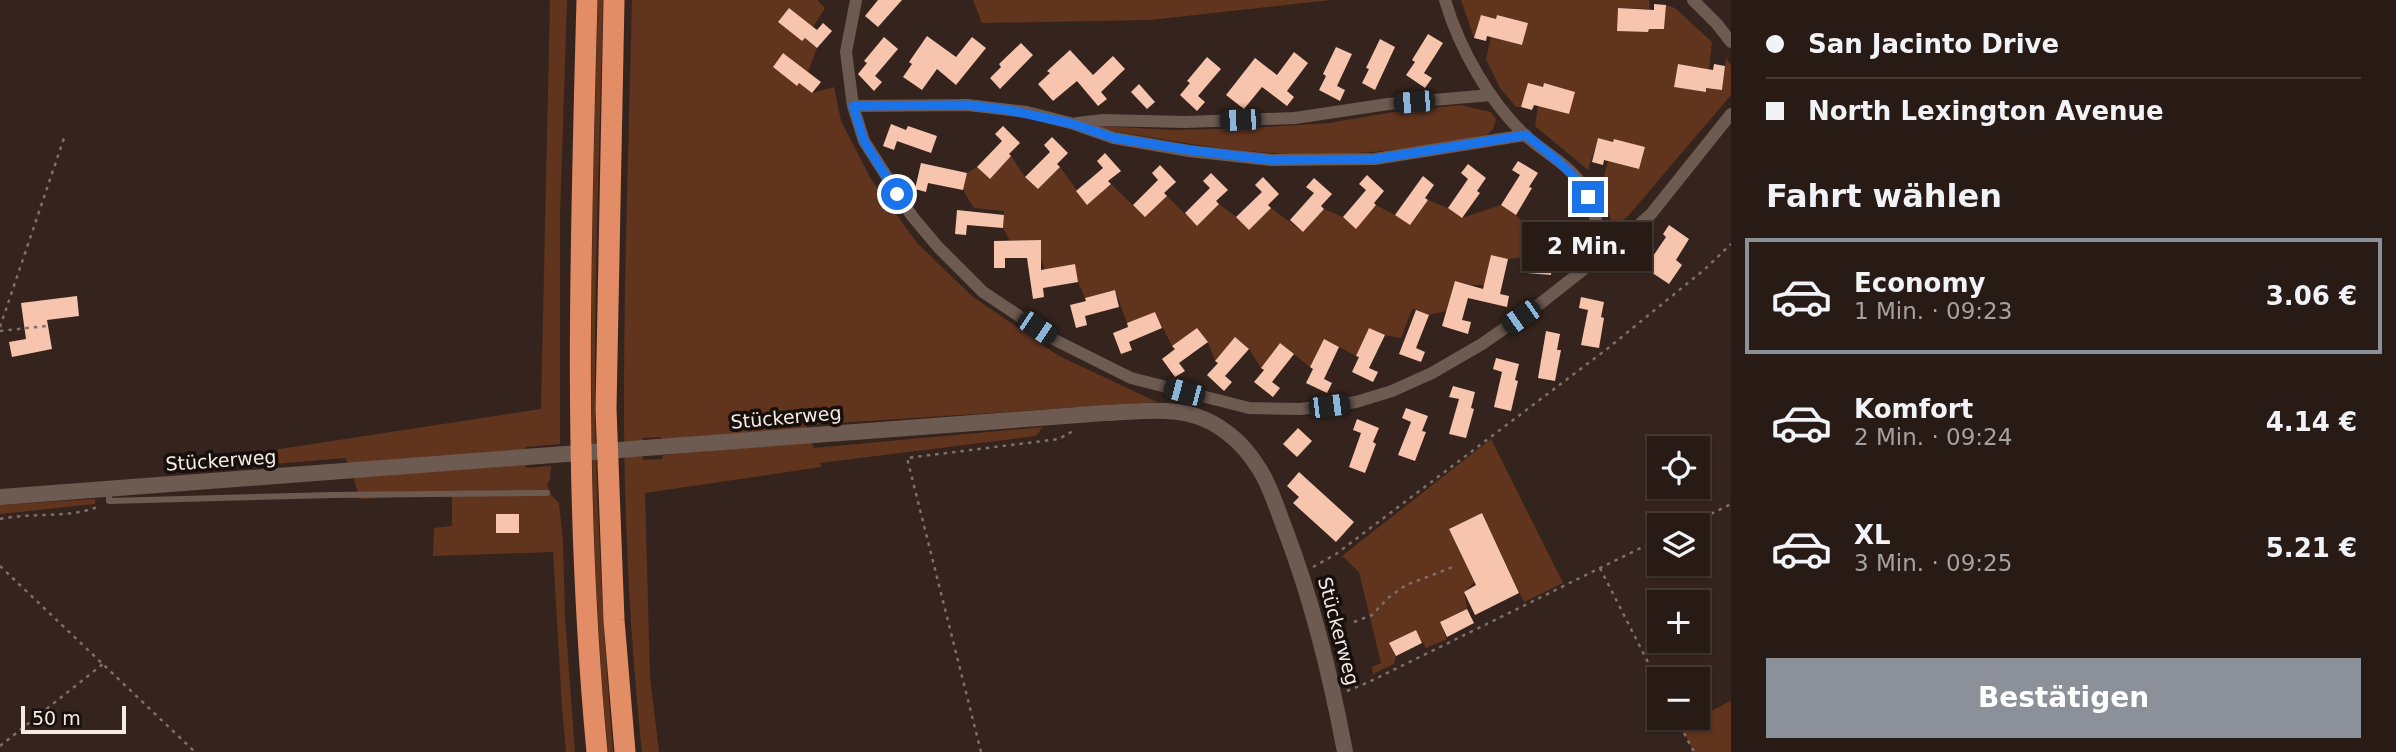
<!DOCTYPE html>
<html lang="de">
<meta charset="utf-8">
<style>
:root{--surface:#281b16;--page:#30241f;--text:#f1f3f6;--muted:#a5a1a1;--line:#443935;--accent:#8c9099}
body{margin:0;font-family:"DejaVu Sans",sans-serif;background:var(--page);color:var(--text);height:100vh;display:flex;flex-direction:column;font-size:26px;white-space:nowrap}
*{box-sizing:border-box;margin:0}
p{font-size:23px;color:var(--muted)}
.icon{flex:none;width:38px;height:38px;fill:none;stroke:currentColor;stroke-width:2;stroke-linecap:round;stroke-linejoin:round}
.map{position:relative;flex:1;overflow:hidden}
.details{display:flex;flex-direction:column;background:var(--surface);width:665px}
.details>*{flex:none}
.banner{display:grid;align-content:center;height:154px;padding:0 35px;background:var(--surface)}
.controls{position:absolute;left:1647px;top:436px;display:grid;gap:14px}
.controls a{display:grid;place-items:center;width:63px;height:63px;border-radius:0px;background:var(--surface);box-shadow:0 2px 5px #0004,0 0 0 2px var(--line);font-size:35px}
.scale{position:absolute;left:21px;bottom:18px;width:105px;box-sizing:border-box;padding-left:7px;border:4px solid #f6eae5;border-top:0;font-size:19px;line-height:24px;white-space:nowrap;color:#f6eae5;-webkit-text-stroke:5px #170f0c;paint-order:stroke}
.end{position:absolute;width:32px;height:32px;margin:-16px;border:9px solid #1a73e8;background:#fff;box-shadow:0 0 0 4px #fff}
.from{border-radius:50%}
.bubble{position:absolute;height:49px;border-radius:0px;background:var(--surface);box-shadow:0 2px 5px #0004,0 0 0 2px var(--line);font-size:23px;font-weight:600;line-height:49px;text-align:center}
.car{position:absolute;width:21px;height:42px;margin:-21px -10px;border-radius:9px;box-shadow:0 0 5px 2px #0007;background:linear-gradient(#222 24%,#8ab4d8 0 40%,#222 0 76%,#8ab4d8 0 86%,#222 0)}
.banner b{display:flex;align-items:center;gap:24px;height:66px;font-size:26px}
.banner b+b{border-top:2px solid var(--line)}
.banner i{width:18px;height:18px;background:var(--text)}
ul{padding:0;list-style:none}
li{display:flex;align-items:center;gap:21px;height:116px;margin:0 14px 10px;padding:0 21px;border:4px solid transparent;border-radius:0px}
li div{flex:1}
li b{display:block;font-size:26px}
li em{font-style:normal;font-weight:600}
li.current{border-color:var(--accent)}
li>.icon{width:63px;height:63px;stroke-width:1.5}
h2{padding:0 35px;font-size:32px;line-height:84px}
.action{display:flex;gap:14px;margin-top:auto;padding:14px 35px}
.action a{flex:1;height:80px;border-radius:0px;background:var(--accent);color:#fff;font-size:28px;font-weight:600;line-height:80px;text-align:center}
main{display:flex;flex:1;min-height:0}
.map>svg:first-child{display:block}
.green{fill:#61341e}
.building{fill:#f7c4ad}
.lines{fill:none;stroke-linecap:round;stroke-linejoin:round}
.path{stroke:#7e6f69;stroke-width:2.5;stroke-dasharray:3.5 5;stroke-linecap:butt}
.service{stroke:#6d5a51;stroke-width:6}
.minor{stroke:#6d5a51;stroke-width:12}
.tertiary{stroke:#6d5a51;stroke-width:16}
.motorway{stroke:#e38d66;stroke-width:21}
.route{stroke:#1a73e8;stroke-width:9}
.labels{text-anchor:middle;dominant-baseline:central;stroke-width:7;stroke-linejoin:round;paint-order:stroke}
.street-label{font-size:19px;fill:#f6eae5;stroke:#170f0c}
</style>
<main>
<div class="map">
<svg width="1731" height="752" viewBox="0 0 1731 752">
<rect width="100%" height="100%" fill="#35241d"/>
<g class="green">
<path d="M550,0H567L560,216V444L525,447V451L348,464L345,458L206,470L201,461L541,409Z"/>
<path d="M598,0H603C600,138 594,276 595,413C597,526 604,639 613,752H608C584,501 591,251 598,0Z"/>
<path d="M632,0H817L825,8L813,27L789,8L778,22L802,41L805,38L817,48L808,72L783,53L773,67L797,86L799,83L812,93L834,87L841,121L871,179L917,243L973,297L1059,356L1157,402L807,425V429L662,441L661,437L643,438V460L662,459L663,455L811,442L814,448L1043,427L1036,436L820,463L821,467L645,493L650,677L659,752H642C630,636 624,519 624,403C624,269 629,134 632,0Z"/>
<path d="M973,0H1331L1150,20L982,23Z"/>
<path d="M1461,0H1649L1650,9L1618,8L1617,30L1648,32L1649,29H1664L1666,5L1675,8L1712,42L1709,69L1678,64L1674,87L1706,91V88L1722,90L1726,58L1731,65V95L1628,216L1620,222H1612L1599,194L1608,161L1639,169L1645,147L1614,139L1613,142L1598,138L1588,170L1535,126L1538,106L1568,114L1574,92L1544,84L1521,107H1516L1500,88L1486,59L1491,37L1522,45L1528,23L1497,15L1496,19L1481,15L1474,38Z"/>
<path d="M1460,105L1491,112L1496,119L1493,129L1487,135C1416,148 1345,159 1273,153C1215,149 1159,139 1102,129L1101,126L1174,130L1249,128L1329,123L1400,111Z"/>
<path d="M1011,156L1025,177L1038,189L1060,167L1087,204L1111,184L1145,217L1167,196L1197,226L1219,204L1236,217L1271,208L1303,232L1324,209L1343,217L1356,228L1376,205L1395,215L1428,200L1448,208L1462,218L1501,205L1516,215L1527,226L1525,257L1508,259L1491,255L1484,285H1472L1455,281L1446,311L1429,315L1412,309L1401,338L1385,335L1369,328L1356,356L1324,339L1310,367L1280,343L1261,368L1249,349L1236,338L1215,361L1208,342L1197,328L1172,346L1155,312L1127,323L1115,290L1085,298L1078,282L1075,264L1045,270L1041,258V240L1010,241L1003,228L1004,211L974,208L963,190L967,173L977,167L990,179Z"/>
<path d="M1491,439L1563,583L1524,602L1482,513L1449,529L1475,582L1464,592L1467,609L1440,622L1447,639L1426,648L1415,630L1390,643L1396,656L1394,664L1373,674L1372,667L1381,663L1359,572L1342,556Z"/>
<path d="M525,465L526,468L551,466L550,479L547,484L551,495L559,503L563,542L565,617L575,752H566L562,708L553,552L433,556L434,528L452,526V494L360,499L353,477Z"/>
<path d="M95,499V504L0,514V505Z"/>
<path d="M1731,701V752H1694L1681,726Z"/>
</g>
<g class="building">
<path d="M878,0H902L878,27L865,16Z"/>
<path d="M1654,4L1666,5L1664,29H1649L1648,32L1617,31L1618,8L1654,10Z"/>
<path d="M789,8L817,30L823,23L832,31L817,48L805,38L802,41L778,22Z"/>
<path d="M1481,15L1496,19L1497,15L1528,23L1522,45L1487,36L1486,41L1474,38Z"/>
<path d="M1428,34L1443,43L1424,73L1432,78L1425,88L1406,75L1415,62L1412,60Z"/>
<path d="M927,36L956,57L972,37L986,48L956,85L937,69L922,90L903,77L912,64L909,62Z"/>
<path d="M884,37L898,49L875,76L882,82L874,91L858,74L867,63L864,61Z"/>
<path d="M1380,39L1395,47L1375,90L1362,83L1369,69L1366,68Z"/>
<path d="M1021,43L1033,55L1000,89L990,78L1001,67L999,64Z"/>
<path d="M1336,47L1352,54L1337,86L1345,90L1340,101L1319,90L1326,76L1323,74Z"/>
<path d="M1070,50L1093,75L1113,56L1125,69L1101,92L1107,99L1098,106L1077,81L1053,101L1038,84L1050,73L1047,71Z"/>
<path d="M1294,52L1308,63L1287,91L1294,97L1287,106L1262,87L1244,109L1226,95L1255,58L1277,75Z"/>
<path d="M783,53L821,82L812,93L799,83L797,86L773,67Z"/>
<path d="M1207,57L1221,69L1198,96L1205,102L1197,111L1180,95L1190,83L1187,81Z"/>
<path d="M1678,64L1713,70L1714,64L1725,66L1722,90L1706,88V92L1674,87Z"/>
<path d="M1528,83L1543,87L1544,83L1575,92L1569,114L1534,105L1532,110L1521,107Z"/>
<path d="M1139,84L1155,102L1147,109L1131,92Z"/>
<path d="M891,124L906,130L908,126L937,136L931,153L897,141L894,150L883,146Z"/>
<path d="M1003,126L1020,143L1009,154L1011,156L990,179L977,167L1002,141L995,134Z"/>
<path d="M1052,137L1068,153L1057,164L1060,167L1038,189L1025,177L1050,152L1044,145Z"/>
<path d="M1598,138L1613,142L1614,139L1645,147L1639,169L1604,160L1603,165L1592,162Z"/>
<path d="M1105,153L1121,171L1108,181L1111,184L1087,205L1076,191L1103,168L1097,161Z"/>
<path d="M1518,161L1538,173L1529,187L1532,188L1516,215L1501,205L1520,175L1512,170Z"/>
<path d="M921,163L967,173L963,190L928,183L926,192L915,189Z"/>
<path d="M1468,164L1486,178L1477,191L1480,193L1462,218L1448,208L1468,179L1461,173Z"/>
<path d="M1160,165L1176,182L1164,193L1167,196L1145,217L1133,205L1158,180L1152,173Z"/>
<path d="M1211,173L1228,190L1216,201L1219,204L1197,226L1185,213L1210,188L1203,181Z"/>
<path d="M1367,175L1384,191L1374,203L1376,205L1356,229L1343,217L1366,190L1359,184Z"/>
<path d="M1423,176L1434,185L1425,198L1428,200L1410,225L1395,215Z"/>
<path d="M1263,177L1279,194L1268,205L1271,208L1249,230L1236,217L1262,192L1255,185Z"/>
<path d="M1314,178L1332,194L1321,206L1324,209L1303,232L1290,220L1314,193L1306,187Z"/>
<path d="M957,210L1004,215L1003,228L967,225L966,235L955,234Z"/>
<path d="M1669,225L1689,239L1676,260L1682,265L1669,284L1645,268L1666,237L1663,234Z"/>
<path d="M1527,226L1544,227L1542,263L1552,264L1551,275L1527,273L1529,257H1525Z"/>
<path d="M1041,240V270L1075,264L1078,282L1043,288L1044,297L1033,299L1027,258H1005V268H994V241Z"/>
<path d="M1491,255L1508,259L1500,294L1509,296L1507,307L1468,298L1462,320L1471,322L1468,334L1442,326L1455,281L1483,289Z"/>
<path d="M1115,290L1119,307L1085,316L1087,325L1076,328L1070,305L1086,301L1085,298Z"/>
<path d="M77,296L79,316L47,320L52,349L12,357L9,342L26,339L21,303Z"/>
<path d="M1581,297L1604,302L1601,317L1604,318L1599,348L1581,345L1588,310L1579,308Z"/>
<path d="M1416,310L1429,315L1416,348L1425,352L1421,362L1399,354Z"/>
<path d="M1155,312L1162,328L1129,342L1132,350L1121,354L1113,333L1128,327L1127,323Z"/>
<path d="M1197,328L1208,342L1179,363L1185,371L1175,377L1162,359L1175,349L1172,346Z"/>
<path d="M1369,328L1385,335L1369,368L1378,372L1373,382L1352,372L1359,357L1356,356Z"/>
<path d="M1546,331L1560,334L1557,350H1561L1555,381L1538,378Z"/>
<path d="M1235,337L1249,349L1225,376L1232,382L1224,391L1207,375L1218,363L1215,361Z"/>
<path d="M1324,339L1339,347L1324,379L1332,383L1327,393L1306,383L1313,369L1310,367Z"/>
<path d="M1280,343L1294,354L1272,382L1280,388L1273,397L1254,382L1264,370L1261,368Z"/>
<path d="M1496,358L1519,364L1515,380L1518,381L1511,411L1494,407L1502,372L1493,369Z"/>
<path d="M1453,386L1475,392L1471,408L1474,409L1466,438L1449,434L1459,399L1449,397Z"/>
<path d="M1406,408L1428,416L1422,431L1426,432L1415,461L1398,455L1411,422L1402,418Z"/>
<path d="M1357,419L1379,428L1373,442L1376,444L1365,473L1349,467L1361,433L1353,430Z"/>
<path d="M1298,428L1312,441L1297,457L1283,444Z"/>
<path d="M1299,472L1354,522L1336,542L1293,503L1299,497L1287,486Z"/>
<path d="M1482,513L1519,593L1475,615L1464,592L1476,585L1449,529Z"/>
<rect x="496" y="514" width="23" height="19"/>
<path d="M1467,609L1474,623L1447,637L1440,622Z"/>
<path d="M1416,630L1422,643L1396,656L1389,643Z"/>
</g>
<g class="lines">
<g class="path">
<path d="M0,327L64,138"/>
<path d="M0,331L46,326"/>
<path d="M0,519C33,512 69,519 100,506"/>
<path d="M1688,525L1731,504"/>
<path d="M0,566L195,752"/>
<path d="M1313,567L1336,554L1607,349L1705,269L1731,244"/>
<path d="M1600,568L1659,684"/>
<path d="M1354,622L1372,615L1388,598L1406,585L1453,567"/>
<path d="M1347,691L1369,682L1659,539"/>
<path d="M1676,718L1694,752"/>
<path d="M0,746L103,664"/>
<path d="M981,752L907,458L1059,439L1073,431"/>
</g>
<path class="service" d="M109,491V501L333,495L547,493"/>
<g class="minor">
<path d="M856,0L846,52L853,106L864,141L912,216L938,247L983,292L1055,340L1131,378L1249,408L1301,409L1356,402L1392,391L1432,373L1482,344L1541,303L1631,232L1651,214L1731,114"/>
<path d="M1445,0C1459,48 1490,103 1527,137C1544,152 1566,163 1580,182C1595,202 1598,230 1602,254"/>
<path d="M1693,0L1717,24L1731,42"/>
<path d="M853,106L968,105L1027,112L1074,124L1114,138L1189,151L1271,160L1375,159L1526,135"/>
<path d="M1077,123L1103,120L1185,122L1295,118L1388,104L1491,95"/>
</g>
<path class="tertiary" d="M0,497L1105,413C1137,412 1174,406 1204,419C1225,428 1244,445 1256,464C1270,484 1277,509 1286,532C1313,603 1331,677 1345,752"/>
<g class="motorway">
<path d="M587,0C580,253 573,499 597,752"/>
<path d="M614,0L606,409L614,620L625,752"/>
</g>
</g>
<g class="lines">
<path class="route" d="M897,194L864,141L853,106L968,105L1008,110L1073,124L1114,138L1189,150L1271,160L1375,159L1526,135C1549,154 1573,170 1588,197"/>
</g>
<g class="labels">
<g class="street-label">
<text transform="translate(786 417) rotate(-5)">Stückerweg</text>
<text transform="translate(221 460) rotate(-4)">Stückerweg</text>
<text transform="translate(1339 631) rotate(75)">Stückerweg</text>
</g>
</g>
</svg>
<div class="controls">
<a><svg class="icon" aria-label="locate" viewBox="0 0 24 24"><circle cx="12" cy="12" r="6"/><path d="M12 2v4M12 18v4M2 12h4M18 12h4"/></svg></a>
<a><svg class="icon" aria-label="layers" viewBox="0 0 24 24"><path d="M12 4l9 5-9 5-9-5zM3 14l9 5 9-5"/></svg></a>
<a>+</a>
<a>−</a>
</div>
<div class="scale">50 m</div>
<i class="end from" style="left:897px;top:194px"></i>
<i class="end" style="left:1588px;top:197px"></i>
<div class="bubble" style="left:1522px;top:222px;width:130px">2 Min.</div>
<i class="car" style="left:1414px;top:102px;rotate:265deg"></i>
<i class="car" style="left:1240px;top:120px;rotate:268deg"></i>
<i class="car" style="left:1521px;top:317px;rotate:235deg"></i>
<i class="car" style="left:1037px;top:328px;rotate:124deg"></i>
<i class="car" style="left:1184px;top:392px;rotate:285deg"></i>
<i class="car" style="left:1329px;top:406px;rotate:83deg"></i>
</div>
<section class="details">
<div class="banner">
<b><i class="from"></i>San Jacinto Drive</b>
<b><i></i>North Lexington Avenue</b>
</div>
<h2>Fahrt wählen</h2>
<ul>
<li class="current"><svg class="icon" aria-label="car" viewBox="0 0 24 24"><path d="M5 17H2v-5l4-1 3-4h7l3 4 3 1v5h-3M9 17h6M6 11h13"/><circle cx="7" cy="17" r="2"/><circle cx="17" cy="17" r="2"/></svg><div><b>Economy</b><p>1 Min. · 09:23</p></div><em>3.06 €</em></li>
<li><svg class="icon" aria-label="car" viewBox="0 0 24 24"><path d="M5 17H2v-5l4-1 3-4h7l3 4 3 1v5h-3M9 17h6M6 11h13"/><circle cx="7" cy="17" r="2"/><circle cx="17" cy="17" r="2"/></svg><div><b>Komfort</b><p>2 Min. · 09:24</p></div><em>4.14 €</em></li>
<li><svg class="icon" aria-label="car" viewBox="0 0 24 24"><path d="M5 17H2v-5l4-1 3-4h7l3 4 3 1v5h-3M9 17h6M6 11h13"/><circle cx="7" cy="17" r="2"/><circle cx="17" cy="17" r="2"/></svg><div><b>XL</b><p>3 Min. · 09:25</p></div><em>5.21 €</em></li>
</ul>
<div class="action"><a>Bestätigen</a></div>
</section>
</main>
